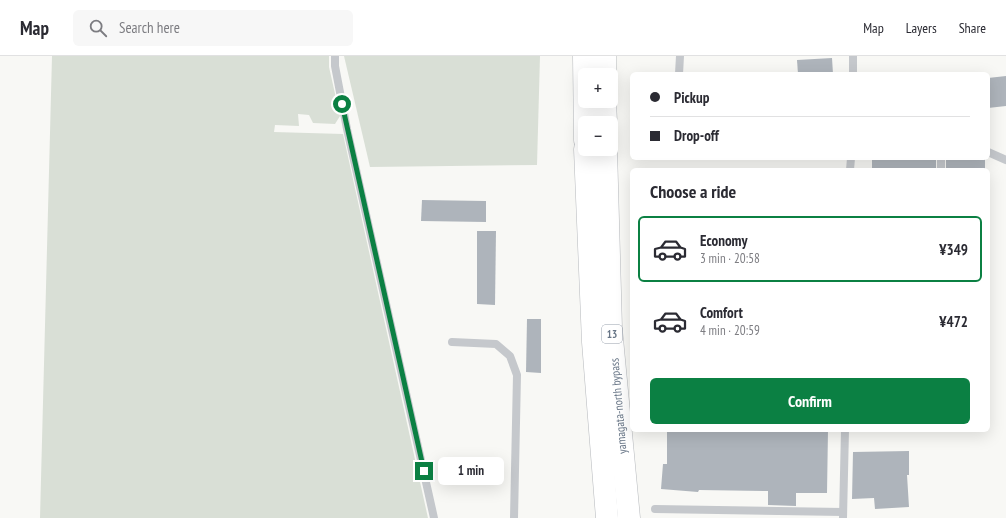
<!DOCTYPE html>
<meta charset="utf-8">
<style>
:root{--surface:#fff;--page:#f7f7f7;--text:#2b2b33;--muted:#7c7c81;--line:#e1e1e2;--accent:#0b8043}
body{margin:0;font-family:"PT Sans Narrow",sans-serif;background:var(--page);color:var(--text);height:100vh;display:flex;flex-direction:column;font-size:15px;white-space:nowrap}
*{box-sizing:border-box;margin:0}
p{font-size:13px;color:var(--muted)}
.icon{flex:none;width:22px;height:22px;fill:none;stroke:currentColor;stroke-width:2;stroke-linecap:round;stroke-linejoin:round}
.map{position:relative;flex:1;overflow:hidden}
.sheet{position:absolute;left:630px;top:112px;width:360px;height:264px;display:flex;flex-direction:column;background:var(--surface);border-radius:6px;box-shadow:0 4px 16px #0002}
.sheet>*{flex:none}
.guide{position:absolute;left:630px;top:16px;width:360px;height:88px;border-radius:6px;box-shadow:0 4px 16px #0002;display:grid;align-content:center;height:88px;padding:0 20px;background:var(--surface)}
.buttons{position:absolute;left:578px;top:12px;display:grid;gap:8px}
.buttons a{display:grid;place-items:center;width:40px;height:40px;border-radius:6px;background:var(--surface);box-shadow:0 4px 16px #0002;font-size:20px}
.end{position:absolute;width:18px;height:18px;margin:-9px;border:5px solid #0b8043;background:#fff;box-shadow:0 0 0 2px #fff}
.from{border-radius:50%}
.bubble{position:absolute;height:28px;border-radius:6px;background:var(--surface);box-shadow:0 4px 16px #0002;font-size:13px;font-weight:600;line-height:28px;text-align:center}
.guide b{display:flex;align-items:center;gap:14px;height:38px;font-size:15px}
.guide b+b{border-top:1px solid var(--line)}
.guide i{width:10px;height:10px;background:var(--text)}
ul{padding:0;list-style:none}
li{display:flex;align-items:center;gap:12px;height:66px;margin:0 8px 6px;padding:0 12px;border:2px solid transparent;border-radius:6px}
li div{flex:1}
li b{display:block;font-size:15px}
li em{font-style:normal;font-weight:600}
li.current{border-color:var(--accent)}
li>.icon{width:36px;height:36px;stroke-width:1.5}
h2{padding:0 20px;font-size:18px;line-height:48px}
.button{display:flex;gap:8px;margin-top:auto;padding:8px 20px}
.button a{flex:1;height:46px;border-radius:6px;background:var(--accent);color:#fff;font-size:16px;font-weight:600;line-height:46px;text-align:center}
header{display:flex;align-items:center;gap:24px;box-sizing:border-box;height:56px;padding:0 20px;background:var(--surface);border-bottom:1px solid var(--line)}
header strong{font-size:19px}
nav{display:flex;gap:22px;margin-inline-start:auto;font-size:14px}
.search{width:280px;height:36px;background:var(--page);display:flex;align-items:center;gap:10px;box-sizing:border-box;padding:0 14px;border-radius:6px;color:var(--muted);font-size:15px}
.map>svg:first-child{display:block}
.green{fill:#d9dfd6}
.building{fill:#aeb4bb}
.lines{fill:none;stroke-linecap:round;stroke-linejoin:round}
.highway-casing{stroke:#b6b9bd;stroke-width:23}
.lane{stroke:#c5c8cc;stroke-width:8}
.highway{stroke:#fff;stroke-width:22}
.route{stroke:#0b8043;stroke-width:5}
.labels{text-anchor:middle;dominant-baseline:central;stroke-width:4;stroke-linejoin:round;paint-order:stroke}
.shield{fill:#fff;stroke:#959eaa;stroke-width:1}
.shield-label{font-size:11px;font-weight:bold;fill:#677586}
.street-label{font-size:12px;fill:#677586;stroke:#fff}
</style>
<header>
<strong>Map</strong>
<div class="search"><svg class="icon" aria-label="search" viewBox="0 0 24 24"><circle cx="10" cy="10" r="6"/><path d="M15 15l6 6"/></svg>Search here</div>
<nav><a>Map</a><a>Layers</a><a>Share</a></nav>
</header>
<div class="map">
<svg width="1006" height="462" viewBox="0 0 1006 462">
<rect width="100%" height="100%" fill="#f8f8f5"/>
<g class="green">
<path d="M52,0H329V11L340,60L335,68L313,67L309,59L298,58L299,70L275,69L274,76L343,78L428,462H40Z"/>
<path d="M344,0H540L537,109L370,111Z"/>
</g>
<g class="building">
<path d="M832,2L833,18H798L797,4Z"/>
<path d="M1006,20V50L988,52V22Z"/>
<rect x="872" y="102" width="64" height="12"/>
<rect x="946" y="102" width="39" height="12"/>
<path d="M422,144L486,145V166L421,165Z"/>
<path d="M477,175H496L495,249L477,248Z"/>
<path d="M527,263H541V317L526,316Z"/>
<path d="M667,374H828L827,437H796V450L768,449V435L699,434L698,436L661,433L663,408H667Z"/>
<path d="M909,395V419H907L909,451L875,453L874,442L852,443L853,396Z"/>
</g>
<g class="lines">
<g class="highway-casing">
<g id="highway">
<path d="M584,0L585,84"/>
<path d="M605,19V0"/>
<path d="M605,45L606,67"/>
<path d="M585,93L593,286L607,462"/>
<path d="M606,93L611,272L629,462"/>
</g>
</g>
<g class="lane">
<path d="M335,0V10L347,73L434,462"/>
<path d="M679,18L680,0"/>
<path d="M853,18V0"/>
<path d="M988,96L1006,104"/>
<path d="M850,114L851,102"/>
<path d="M941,114V102"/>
<path d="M452,286L496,288L510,300L517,319L514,462"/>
<path d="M655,453L843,456"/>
<path d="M843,462L845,374"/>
</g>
<use href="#highway" class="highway"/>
</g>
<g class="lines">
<path class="route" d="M342,48L424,415"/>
</g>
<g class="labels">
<rect class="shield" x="602" y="269" width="20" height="18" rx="3"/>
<g class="shield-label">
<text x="612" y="278">13</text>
</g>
<g class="street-label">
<text transform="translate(618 350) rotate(-95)">yamagata-north bypass</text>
</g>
</g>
</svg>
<div class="buttons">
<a>+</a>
<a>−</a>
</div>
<i class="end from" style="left:342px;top:48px"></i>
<i class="end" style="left:424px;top:415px"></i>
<div class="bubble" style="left:438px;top:401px;width:66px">1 min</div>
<div class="guide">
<b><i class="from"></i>Pickup</b>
<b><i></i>Drop-off</b>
</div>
<section class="sheet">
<h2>Choose a ride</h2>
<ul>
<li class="current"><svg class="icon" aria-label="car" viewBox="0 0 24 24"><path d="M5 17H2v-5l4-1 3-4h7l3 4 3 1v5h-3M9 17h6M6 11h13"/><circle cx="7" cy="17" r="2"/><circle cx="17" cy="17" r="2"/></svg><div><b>Economy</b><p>3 min · 20:58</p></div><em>¥349</em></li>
<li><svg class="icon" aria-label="car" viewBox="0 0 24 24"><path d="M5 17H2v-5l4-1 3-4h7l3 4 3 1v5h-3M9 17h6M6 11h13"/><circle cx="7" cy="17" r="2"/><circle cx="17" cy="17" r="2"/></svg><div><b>Comfort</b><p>4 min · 20:59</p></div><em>¥472</em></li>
</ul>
<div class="button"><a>Confirm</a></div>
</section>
</div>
